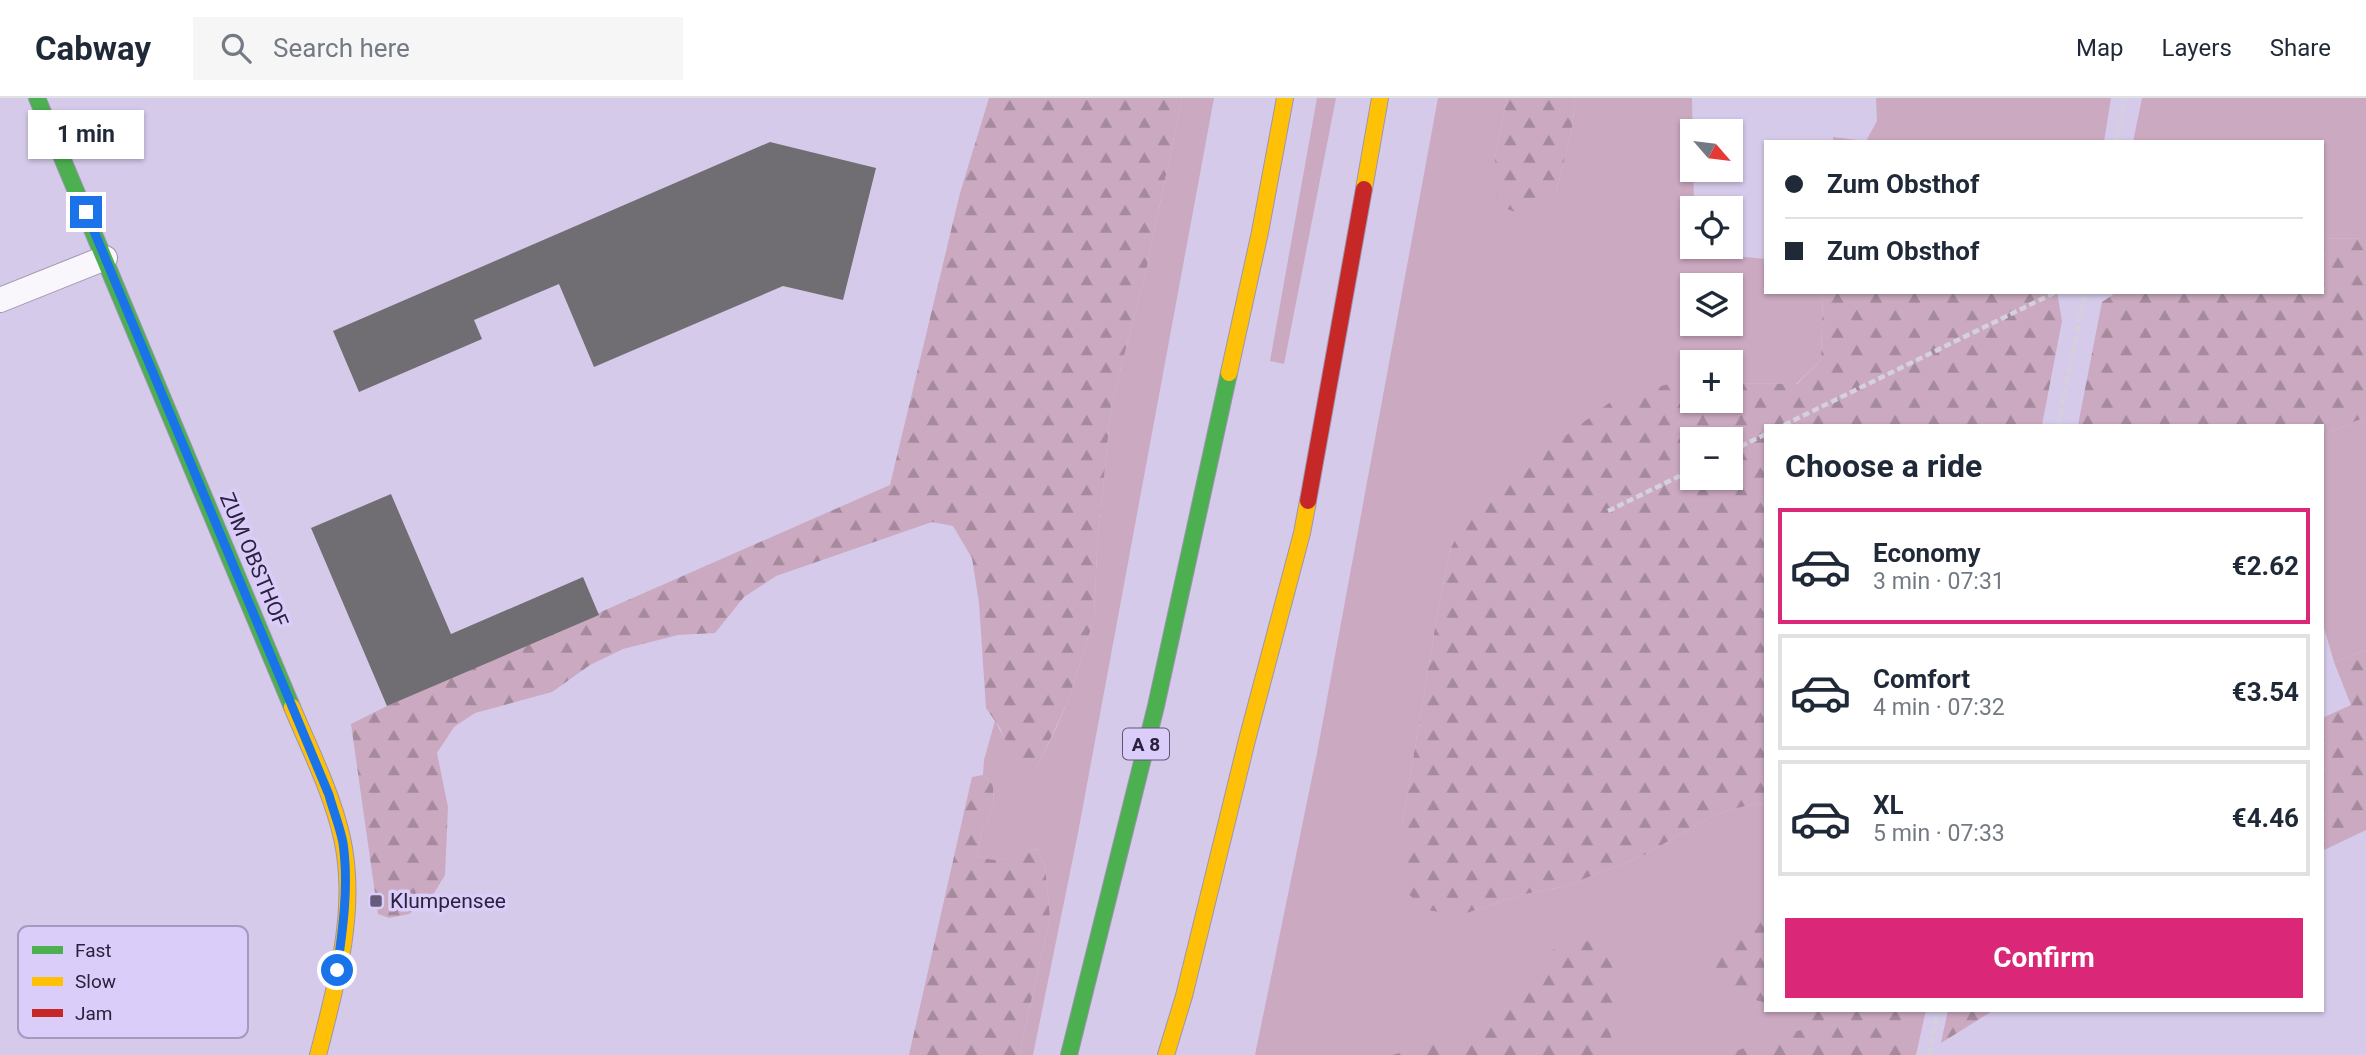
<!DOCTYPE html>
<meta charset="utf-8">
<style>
:root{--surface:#fff;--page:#f6f6f7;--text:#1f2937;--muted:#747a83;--line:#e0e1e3;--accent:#db2777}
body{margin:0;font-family:Roboto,sans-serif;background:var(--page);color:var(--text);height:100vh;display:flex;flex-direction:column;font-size:26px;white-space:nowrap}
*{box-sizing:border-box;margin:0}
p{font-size:23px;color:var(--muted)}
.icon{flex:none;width:38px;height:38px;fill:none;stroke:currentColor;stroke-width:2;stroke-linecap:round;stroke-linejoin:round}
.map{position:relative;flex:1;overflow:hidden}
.panel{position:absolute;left:1764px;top:326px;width:560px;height:588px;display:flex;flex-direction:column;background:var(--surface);border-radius:0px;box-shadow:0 2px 5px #0004}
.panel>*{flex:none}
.banner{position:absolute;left:1764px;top:42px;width:560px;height:154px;border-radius:0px;box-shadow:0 2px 5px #0004;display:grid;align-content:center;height:154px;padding:0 21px;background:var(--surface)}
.needle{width:46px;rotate:118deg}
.buttons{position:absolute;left:1680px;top:21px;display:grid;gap:14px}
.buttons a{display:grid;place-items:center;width:63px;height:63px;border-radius:0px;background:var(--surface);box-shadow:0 2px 5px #0004;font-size:35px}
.end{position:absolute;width:32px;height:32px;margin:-16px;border:9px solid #1a73e8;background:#fff;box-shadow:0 0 0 4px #fff}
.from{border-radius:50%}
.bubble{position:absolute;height:49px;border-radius:0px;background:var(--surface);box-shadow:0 2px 5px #0004;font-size:23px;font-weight:700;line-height:49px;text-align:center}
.banner b{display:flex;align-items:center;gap:24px;height:66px;font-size:26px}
.banner b+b{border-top:2px solid var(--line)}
.banner i{width:18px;height:18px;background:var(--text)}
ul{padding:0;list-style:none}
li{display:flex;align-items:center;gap:21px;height:116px;margin:0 14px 10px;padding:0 7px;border:4px solid var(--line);border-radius:0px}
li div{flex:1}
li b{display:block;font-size:26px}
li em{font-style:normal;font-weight:700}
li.current{border-color:var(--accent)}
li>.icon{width:63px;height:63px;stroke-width:1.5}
h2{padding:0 21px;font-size:32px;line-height:84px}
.action{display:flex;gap:14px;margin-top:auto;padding:14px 21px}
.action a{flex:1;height:80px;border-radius:0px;background:var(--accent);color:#fff;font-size:28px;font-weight:700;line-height:80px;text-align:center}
header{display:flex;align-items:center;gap:42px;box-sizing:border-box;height:98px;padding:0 35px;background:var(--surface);border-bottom:2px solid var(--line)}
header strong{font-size:33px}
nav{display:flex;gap:38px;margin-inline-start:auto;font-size:24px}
.search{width:490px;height:63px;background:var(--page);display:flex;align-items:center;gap:18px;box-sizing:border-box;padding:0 24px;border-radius:0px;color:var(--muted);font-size:26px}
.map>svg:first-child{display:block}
.grass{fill:#cba9c0;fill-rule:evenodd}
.forest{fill:url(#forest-firs);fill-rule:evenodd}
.building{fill:#706d73}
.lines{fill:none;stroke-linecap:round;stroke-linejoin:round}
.lane-casing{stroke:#9e95af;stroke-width:26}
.fast-casing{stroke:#9e95af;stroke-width:18}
.slow-casing{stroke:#9e95af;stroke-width:18}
.jam-casing{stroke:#9e95af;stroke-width:18}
.path{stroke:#d4d1dc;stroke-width:4.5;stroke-dasharray:7 3.5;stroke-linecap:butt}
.lane{stroke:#f9f7fc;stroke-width:24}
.fast{stroke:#4caf50;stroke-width:16}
.slow{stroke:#ffc107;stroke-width:16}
.jam{stroke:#c62828;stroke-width:16}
.route{stroke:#1a73e8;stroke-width:9}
.poi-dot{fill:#665c7a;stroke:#dbcdf9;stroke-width:2.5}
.labels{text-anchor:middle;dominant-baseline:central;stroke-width:7;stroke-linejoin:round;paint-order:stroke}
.shield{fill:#dbcdf9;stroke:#605575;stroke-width:2}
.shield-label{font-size:19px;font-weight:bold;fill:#2b213d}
.street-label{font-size:21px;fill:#2b213d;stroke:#dbcdf9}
.poi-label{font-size:21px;fill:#2b213d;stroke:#dbcdf9;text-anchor:start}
.key{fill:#dbcdf9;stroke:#a699c1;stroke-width:2}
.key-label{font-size:19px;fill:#2b213d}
</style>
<header>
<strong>Cabway</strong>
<div class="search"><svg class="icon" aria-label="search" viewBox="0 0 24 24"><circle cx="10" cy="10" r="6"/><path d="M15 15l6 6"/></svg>Search here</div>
<nav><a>Map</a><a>Layers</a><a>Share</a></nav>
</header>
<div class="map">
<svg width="2366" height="957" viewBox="0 0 2366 957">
<defs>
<pattern id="forest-firs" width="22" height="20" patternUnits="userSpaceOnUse" patternTransform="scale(1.75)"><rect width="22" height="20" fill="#cba9c0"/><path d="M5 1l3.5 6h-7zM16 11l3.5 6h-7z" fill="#a5899d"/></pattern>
</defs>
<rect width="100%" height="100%" fill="#d5caea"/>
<g class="grass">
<path d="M1182,0H1214L1078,735L1033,957H1019L1050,819L1045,767L1037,751C1015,758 998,768 977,757L981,737L994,708L993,686L983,677L984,662L995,623L1025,678L1039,665L1056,630L1068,603L1094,521L1097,452L1111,308L1146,173Z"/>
<path d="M1317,0H1336L1284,266L1270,263Z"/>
<path d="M1438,0H1507L1495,60L1556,95L1572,31L1575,0H1692L1694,110L1683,147L1703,155L1766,161V194H1823L1821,262L1796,286L1731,285V264H1692V285H1671L1504,377L1451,450L1439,506L1402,727L1461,817L1520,797L1566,788L1644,757L1705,722L1726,713L1757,705L1766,706V912H1926L1916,957H1255L1317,655ZM1692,187H1731V226H1692Z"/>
<path d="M1876,0H2111L2104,44H1833V39L1866,43L1877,23Z"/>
<path d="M2142,0H2366V141L2322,140V44H2133Z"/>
<path d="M2366,319V552L2334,564L2322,523V337Z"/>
</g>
<g class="forest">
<path d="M989,0H1182L1146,173L1111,308L1097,452L1094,521L1068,603L1039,665L1025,679L1011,656L1000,630L986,610L979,505L972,460L953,428L932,424L776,478L744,499L715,535L678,537L623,551L590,567L552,594L475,615L454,629L437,655L448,709L445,777L434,795L409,816L389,820L378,816L351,626L387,608L890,387L960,95Z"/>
<path d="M1507,0H1575L1572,31L1556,95L1523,117L1497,107L1495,60Z"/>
<path d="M2322,140L2366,141V319L2322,337V327H2078L2102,204L2117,194H2322Z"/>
<path d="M1823,194H2057L2062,223L2042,327H1766V706L1757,705L1726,713L1705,722L1644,757L1566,788L1520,797L1461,817L1427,812L1406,794L1402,773V727L1439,506L1451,450L1476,403L1504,377L1548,351L1609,305L1671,285H1692V303H1731V285L1797,286L1821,262ZM1692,341H1731V380H1692Z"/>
<path d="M2366,552V732L2322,753V620L2351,607L2334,564Z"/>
<path d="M983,677L993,686L994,708L981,737L977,757C998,768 1016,757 1037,751L1045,767L1050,819L1019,957H909L972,679Z"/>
<path d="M1766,813V905L1749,900L1716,880L1711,849L1748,820Z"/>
<path d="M1609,842L1624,859L1608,928L1616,957H1392L1434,946L1465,948L1487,934L1514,893L1560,845Z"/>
<path d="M1791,912H1908L1905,922L1906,957H1725L1774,939L1805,931L1802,914Z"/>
<path d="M1948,912H1994L1941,945Z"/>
</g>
<g class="building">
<path d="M770,44L876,70L843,202L783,188L594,269L559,186L474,222L482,241L359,294L333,233Z"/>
<path d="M391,396L451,536L583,479L599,517L387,608L311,430Z"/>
</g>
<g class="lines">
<g class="lane-casing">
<path id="lane" d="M0,202L105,160"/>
</g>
<g class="fast-casing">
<g id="fast">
<path d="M37,0L292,609"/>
<path d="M1069,957L1156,608L1229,275"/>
</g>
</g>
<g class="slow-casing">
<g id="slow">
<path d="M1364,91L1380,0"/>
<path d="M1229,275L1260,134L1285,0"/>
<path d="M292,609C310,652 332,695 342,740C358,811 336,888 318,957"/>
<path d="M1166,957L1184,898L1247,642L1302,435L1308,403"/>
</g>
</g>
<g class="jam-casing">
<path id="jam" d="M1308,403L1364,91"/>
</g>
<g class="path">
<path d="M2116,44L2125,0"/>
<path d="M1784,327L2056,194"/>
<path d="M2058,327L2085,194"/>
<path d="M1731,353L1766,336"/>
<path d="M1608,413L1692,372"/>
<path d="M1929,957L1938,912"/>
</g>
<use href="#lane" class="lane"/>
<use href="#fast" class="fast"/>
<use href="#slow" class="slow"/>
<use href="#jam" class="jam"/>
</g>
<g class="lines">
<path class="route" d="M86,114L329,697C333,712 340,729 343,745C349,787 343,830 337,872"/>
</g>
<rect class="poi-dot" x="369" y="796" width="14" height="14" rx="3.5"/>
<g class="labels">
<rect class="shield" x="1123" y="630.5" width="46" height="31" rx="5"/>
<g class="shield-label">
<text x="1146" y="646">A 8</text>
</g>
<g class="street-label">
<text transform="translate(254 462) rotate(67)">ZUM OBSTHOF</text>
</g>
<g class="poi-label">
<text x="390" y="803">Klumpensee</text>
</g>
</g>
<rect x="18" y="828" width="230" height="112" rx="10" class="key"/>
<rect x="32" y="848" width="31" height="8" fill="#4caf50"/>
<rect x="32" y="879" width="31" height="9" fill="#ffc107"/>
<rect x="32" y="911" width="31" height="8" fill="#c62828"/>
<g class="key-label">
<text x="75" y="859">Fast</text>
<text x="75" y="890">Slow</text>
<text x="75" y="922">Jam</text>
</g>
</svg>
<div class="buttons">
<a><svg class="needle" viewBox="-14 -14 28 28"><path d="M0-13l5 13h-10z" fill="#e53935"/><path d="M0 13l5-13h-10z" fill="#747a83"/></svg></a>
<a><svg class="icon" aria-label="locate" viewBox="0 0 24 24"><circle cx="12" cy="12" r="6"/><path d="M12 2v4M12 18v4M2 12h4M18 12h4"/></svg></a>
<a><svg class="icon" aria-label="layers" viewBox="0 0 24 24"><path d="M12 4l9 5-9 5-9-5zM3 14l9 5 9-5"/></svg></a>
<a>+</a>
<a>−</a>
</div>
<i class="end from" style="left:337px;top:872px"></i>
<i class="end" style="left:86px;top:114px"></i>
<div class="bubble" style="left:28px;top:12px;width:116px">1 min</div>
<div class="banner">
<b><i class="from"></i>Zum Obsthof</b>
<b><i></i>Zum Obsthof</b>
</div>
<section class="panel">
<h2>Choose a ride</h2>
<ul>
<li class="current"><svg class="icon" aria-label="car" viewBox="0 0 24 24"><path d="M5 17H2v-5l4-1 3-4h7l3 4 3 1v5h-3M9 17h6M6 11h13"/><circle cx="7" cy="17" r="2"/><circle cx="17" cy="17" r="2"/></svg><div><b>Economy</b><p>3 min · 07:31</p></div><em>€2.62</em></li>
<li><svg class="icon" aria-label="car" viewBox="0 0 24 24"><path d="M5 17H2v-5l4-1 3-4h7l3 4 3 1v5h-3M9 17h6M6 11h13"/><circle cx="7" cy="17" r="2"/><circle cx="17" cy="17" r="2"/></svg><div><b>Comfort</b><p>4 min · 07:32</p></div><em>€3.54</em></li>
<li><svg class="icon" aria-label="car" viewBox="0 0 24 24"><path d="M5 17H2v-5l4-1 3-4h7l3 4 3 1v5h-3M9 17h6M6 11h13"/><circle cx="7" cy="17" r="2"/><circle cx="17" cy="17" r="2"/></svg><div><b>XL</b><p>5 min · 07:33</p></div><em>€4.46</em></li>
</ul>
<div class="action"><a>Confirm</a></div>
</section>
</div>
